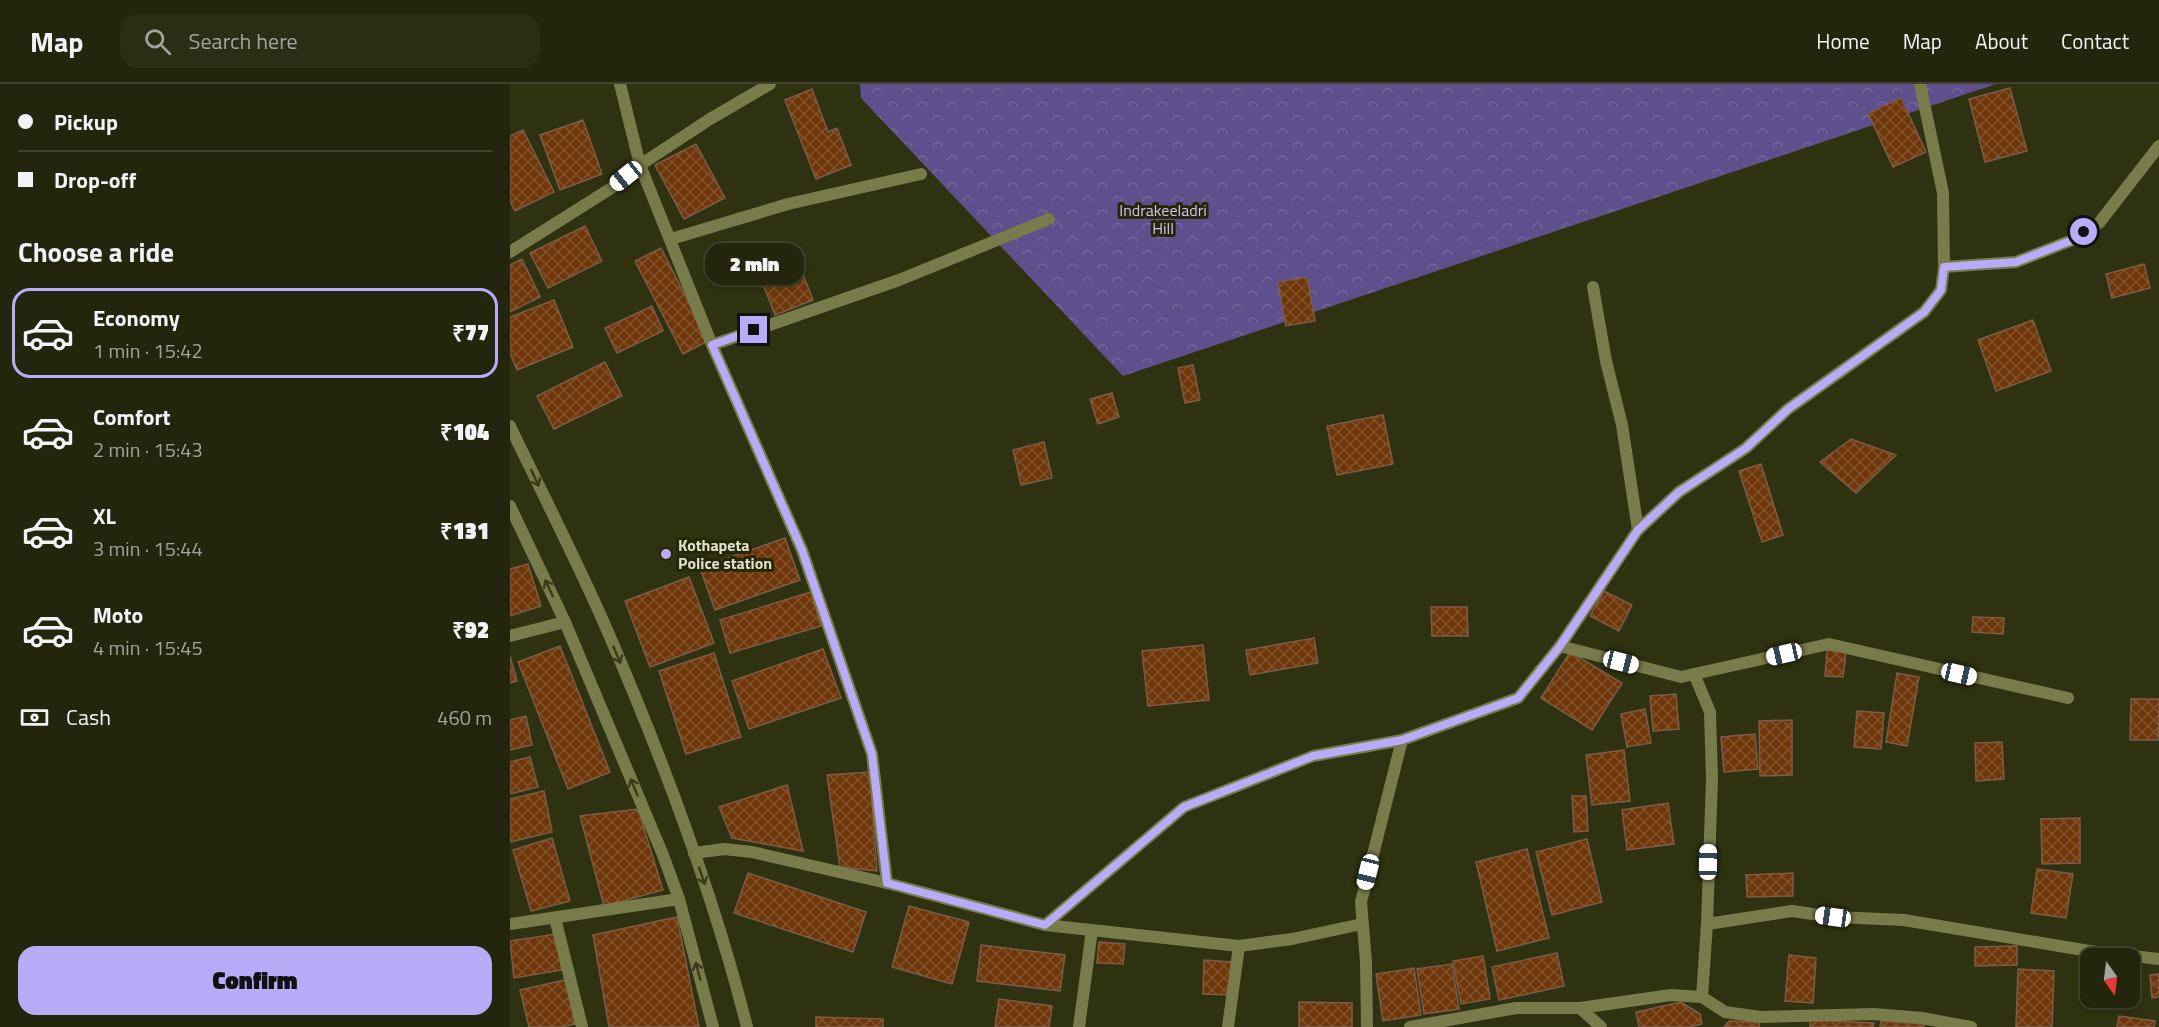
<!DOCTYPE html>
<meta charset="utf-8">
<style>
:root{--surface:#23260c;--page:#2b2e15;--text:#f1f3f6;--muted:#a3a59d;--line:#40432d;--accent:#b9abf7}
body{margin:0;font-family:"Titillium Web",sans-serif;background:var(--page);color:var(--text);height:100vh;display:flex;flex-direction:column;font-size:22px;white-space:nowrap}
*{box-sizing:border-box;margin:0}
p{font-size:20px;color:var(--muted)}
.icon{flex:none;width:33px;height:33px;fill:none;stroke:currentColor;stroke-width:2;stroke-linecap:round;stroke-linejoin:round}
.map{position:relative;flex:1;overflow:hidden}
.drawer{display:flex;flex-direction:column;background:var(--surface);width:510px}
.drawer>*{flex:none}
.banner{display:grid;align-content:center;height:132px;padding:0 18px;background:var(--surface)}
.needle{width:39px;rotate:166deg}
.controls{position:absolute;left:1570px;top:864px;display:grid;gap:12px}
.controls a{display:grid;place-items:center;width:60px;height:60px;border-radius:12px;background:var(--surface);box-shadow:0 3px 9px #0003,0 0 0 2px var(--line);font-size:30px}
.end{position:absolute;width:27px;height:27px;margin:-14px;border:8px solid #b9abf7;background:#111;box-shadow:0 0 0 3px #111}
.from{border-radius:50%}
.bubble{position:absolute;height:42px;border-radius:18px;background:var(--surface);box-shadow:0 3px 9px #0003,0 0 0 2px var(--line);font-size:20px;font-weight:800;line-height:42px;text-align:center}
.car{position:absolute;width:18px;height:36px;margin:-18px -9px;border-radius:8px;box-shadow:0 0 4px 2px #0007;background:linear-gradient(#fff 24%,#345 0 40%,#fff 0 76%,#345 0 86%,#fff 0)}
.banner b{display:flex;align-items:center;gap:21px;height:57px;font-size:22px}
.banner b+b{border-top:2px solid var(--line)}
.banner i{width:15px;height:15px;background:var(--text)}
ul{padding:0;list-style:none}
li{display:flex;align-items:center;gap:18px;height:90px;margin:0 12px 9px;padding:0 6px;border:3px solid transparent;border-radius:18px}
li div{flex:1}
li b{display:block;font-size:22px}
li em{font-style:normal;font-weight:800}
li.current{border-color:var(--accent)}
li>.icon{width:54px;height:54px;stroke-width:1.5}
h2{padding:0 18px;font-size:27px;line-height:72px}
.pay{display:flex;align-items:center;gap:15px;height:66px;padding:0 18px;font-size:22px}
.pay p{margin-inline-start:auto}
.primary-button{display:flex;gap:12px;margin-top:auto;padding:12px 18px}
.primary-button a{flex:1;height:69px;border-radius:18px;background:var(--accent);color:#111;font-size:24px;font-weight:800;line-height:69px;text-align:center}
header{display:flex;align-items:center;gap:36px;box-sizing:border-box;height:84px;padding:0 30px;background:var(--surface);border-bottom:2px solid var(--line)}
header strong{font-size:28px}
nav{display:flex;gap:33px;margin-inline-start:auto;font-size:21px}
.search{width:420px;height:54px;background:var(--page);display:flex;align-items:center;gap:15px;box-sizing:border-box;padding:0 21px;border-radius:18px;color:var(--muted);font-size:22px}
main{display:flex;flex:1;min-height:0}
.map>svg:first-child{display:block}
.forest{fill:url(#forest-crowns)}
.building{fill:url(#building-cross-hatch);stroke:#7c5c48;stroke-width:1.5}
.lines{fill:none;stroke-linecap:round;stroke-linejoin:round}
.minor{stroke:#787c4a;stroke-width:12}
.tertiary{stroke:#787c4a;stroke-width:12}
.oneway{stroke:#3a3c17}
.route{stroke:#b9abf7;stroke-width:8}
.poi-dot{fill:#b9abf7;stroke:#262706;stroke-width:2}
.labels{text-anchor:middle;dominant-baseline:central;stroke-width:6;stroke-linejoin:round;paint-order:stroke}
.park-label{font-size:16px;fill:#cbc2f9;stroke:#262706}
.poi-label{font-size:16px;font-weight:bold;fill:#dde0cc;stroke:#262706;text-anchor:start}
</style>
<header>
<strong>Map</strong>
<div class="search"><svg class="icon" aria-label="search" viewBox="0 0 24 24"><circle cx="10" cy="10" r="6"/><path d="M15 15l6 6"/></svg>Search here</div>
<nav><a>Home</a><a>Map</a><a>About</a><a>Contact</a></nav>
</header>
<main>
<section class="drawer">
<div class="banner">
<b><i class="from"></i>Pickup</b>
<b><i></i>Drop-off</b>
</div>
<h2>Choose a ride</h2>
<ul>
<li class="current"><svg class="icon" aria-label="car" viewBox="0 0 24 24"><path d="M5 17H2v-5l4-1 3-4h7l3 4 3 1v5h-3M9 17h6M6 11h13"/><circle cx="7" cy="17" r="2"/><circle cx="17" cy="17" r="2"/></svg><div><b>Economy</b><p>1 min · 15:42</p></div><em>₹77</em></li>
<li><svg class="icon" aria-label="car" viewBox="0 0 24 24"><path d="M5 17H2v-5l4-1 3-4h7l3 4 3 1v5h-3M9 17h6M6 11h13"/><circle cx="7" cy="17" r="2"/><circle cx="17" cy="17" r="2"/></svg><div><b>Comfort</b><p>2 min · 15:43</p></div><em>₹104</em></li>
<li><svg class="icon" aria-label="car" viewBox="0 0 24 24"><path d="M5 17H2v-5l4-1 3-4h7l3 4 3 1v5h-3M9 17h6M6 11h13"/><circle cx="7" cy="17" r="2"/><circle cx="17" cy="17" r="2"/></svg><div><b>XL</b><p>3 min · 15:44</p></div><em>₹131</em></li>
<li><svg class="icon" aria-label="car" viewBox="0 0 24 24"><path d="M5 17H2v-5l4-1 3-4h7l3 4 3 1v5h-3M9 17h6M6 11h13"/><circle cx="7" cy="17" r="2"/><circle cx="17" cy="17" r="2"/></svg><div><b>Moto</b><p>4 min · 15:45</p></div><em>₹92</em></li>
</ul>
<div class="pay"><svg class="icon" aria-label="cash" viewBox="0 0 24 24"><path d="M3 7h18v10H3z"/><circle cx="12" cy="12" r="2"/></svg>Cash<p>460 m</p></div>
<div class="primary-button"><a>Confirm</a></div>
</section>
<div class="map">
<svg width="1649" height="943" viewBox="0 0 1649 943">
<defs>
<pattern id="forest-crowns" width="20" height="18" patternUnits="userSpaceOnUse" patternTransform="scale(1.5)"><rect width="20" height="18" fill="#5d508c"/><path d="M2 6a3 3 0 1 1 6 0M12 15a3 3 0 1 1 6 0" fill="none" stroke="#74699b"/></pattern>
<pattern id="building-cross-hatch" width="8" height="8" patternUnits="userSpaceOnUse" patternTransform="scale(1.5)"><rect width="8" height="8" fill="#6e3609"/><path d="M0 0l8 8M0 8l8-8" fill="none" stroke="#82532c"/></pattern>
</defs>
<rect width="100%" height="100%" fill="#2f3210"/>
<path class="forest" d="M350,0H1486L613,292L351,14Z"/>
<g class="building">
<path d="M1500,4L1517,67L1475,78L1459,15Z"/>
<path d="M302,5L318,48L327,44L341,81L306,95L275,16Z"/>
<path d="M1391,14L1416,68L1383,83L1358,29Z"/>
<path d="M73,36L92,90L50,106L30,51Z"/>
<path d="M13,46L44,108L5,127L0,117V52Z"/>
<path d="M186,60L215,114L174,135L145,81Z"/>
<path d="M75,142L92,177L38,204L20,169Z"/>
<path d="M151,164L198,257L173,270L125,177Z"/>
<path d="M284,167L303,216L265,231L246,182Z"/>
<path d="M12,175L30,213L0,228V181Z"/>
<path d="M1634,180L1640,204L1602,214L1596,190Z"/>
<path d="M797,193L805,237L776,242L768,198Z"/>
<path d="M44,216L63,263L7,286L0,269V233Z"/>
<path d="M142,222L153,247L107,269L95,244Z"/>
<path d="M1523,236L1541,287L1486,307L1468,256Z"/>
<path d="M95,278L112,312L44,345L27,312Z"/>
<path d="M683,281L690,316L675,319L668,284Z"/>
<path d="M602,309L609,333L588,340L580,315Z"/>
<path d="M873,331L883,380L827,391L817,342Z"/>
<path d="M1341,355L1386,371L1346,409L1310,378Z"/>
<path d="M534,358L542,394L511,401L503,366Z"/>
<path d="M1251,380L1273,451L1252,458L1229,387Z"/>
<path d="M275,454L290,496L205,526L190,484Z"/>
<path d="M18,480L31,522L0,532V485Z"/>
<path d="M179,493L204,559L140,583L115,517Z"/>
<path d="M1094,507L1122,521L1109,547L1080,532Z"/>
<path d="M301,508L311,542L220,569L210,536Z"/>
<path d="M921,523H957L958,552H922Z"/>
<path d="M1463,533L1494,534L1493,550L1462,548Z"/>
<path d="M804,554L808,579L740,591L736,566Z"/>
<path d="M693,561L699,616L638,622L632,567Z"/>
<path d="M50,562L100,688L58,705L8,578Z"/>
<path d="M313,565L331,614L239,645L222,597Z"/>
<path d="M1317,566L1336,568L1333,593L1315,592Z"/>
<path d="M1060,568L1112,599L1082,646L1031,614Z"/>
<path d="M204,569L231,653L176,670L149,587Z"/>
<path d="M0,572L7,597L0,599Z"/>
<path d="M1387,589L1409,593L1397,662L1376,658Z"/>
<path d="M1166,610L1169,645L1143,647L1140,612Z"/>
<path d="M1621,615H1649L1648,656H1620Z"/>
<path d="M1135,625L1141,659L1117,663L1111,630Z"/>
<path d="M1347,627L1374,629L1371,665L1344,663Z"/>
<path d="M16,632L22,661L0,666V636Z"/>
<path d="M1282,636V691L1250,692L1249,637Z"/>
<path d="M1245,650L1248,685L1214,688L1211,653Z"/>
<path d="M1492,658L1494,695L1466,697L1465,659Z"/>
<path d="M1114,666L1120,717L1082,721L1076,671Z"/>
<path d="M20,673L28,703L0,710V678Z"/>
<path d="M360,688L367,787L330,783L317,691Z"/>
<path d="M277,701L293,767L222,754L209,723Z"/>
<path d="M34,707L42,748L0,758V715Z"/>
<path d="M1062,712H1076L1078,747L1064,748Z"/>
<path d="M1158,719L1164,760L1117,766L1112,726Z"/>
<path d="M128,725L153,806L94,822L70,732Z"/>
<path d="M1570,734V779L1532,780L1531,735Z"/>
<path d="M42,754L60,817L21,827L3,766Z"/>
<path d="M1077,755L1092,818L1042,831L1026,768Z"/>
<path d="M1017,765L1039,854L987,867L966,778Z"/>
<path d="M1527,785L1563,790L1556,834L1521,829Z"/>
<path d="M238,789L356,828L343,868L224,829Z"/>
<path d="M1283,789V812L1237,813L1236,791Z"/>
<path d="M399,822L459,838L442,900L382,883Z"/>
<path d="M167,833L189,943H99L83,851Z"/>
<path d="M46,850L52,886L4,894L0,857Z"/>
<path d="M589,858L615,860L613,880L587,879Z"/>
<path d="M471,861L555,871L550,907L467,897Z"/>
<path d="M1507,862V881L1465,882V863Z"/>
<path d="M1047,869L1054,902L989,916L982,883Z"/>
<path d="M1279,871L1306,874L1303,919L1275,917Z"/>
<path d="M973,872L980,915L951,920L943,877Z"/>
<path d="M694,876L721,878L719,911L693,910Z"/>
<path d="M942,880L949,925L914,930L907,885Z"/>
<path d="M904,884L911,931L873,937L866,890Z"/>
<path d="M1508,885L1544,887L1542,943H1506Z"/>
<path d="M1649,890V913L1642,914L1640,891Z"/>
<path d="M55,896L65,940L51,943H19L10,906Z"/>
<path d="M489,915L542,922L539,943H485Z"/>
<path d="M789,918L842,919V943H789Z"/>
<path d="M1171,918L1190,930L1192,940L1179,943H1129L1126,928Z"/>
<path d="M1609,932L1645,937L1644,943H1607Z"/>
<path d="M306,933L373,935V943H306Z"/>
<path d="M1300,936L1364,939L1363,943H1300Z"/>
<path d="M1219,937L1249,938V943H1214Z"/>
<path d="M1371,937L1414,940V943H1370Z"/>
</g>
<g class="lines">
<g class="minor">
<path d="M110,0L130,81L202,261L292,466L362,670L377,799"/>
<path d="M161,155L278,120L411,90"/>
<path d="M0,168L103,103L130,81L200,35L260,0"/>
<path d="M1434,183L1506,178L1560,157L1589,139L1649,62"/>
<path d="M1083,203L1096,277L1112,341L1128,446"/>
<path d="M202,261L389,196L539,135"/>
<path d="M0,552L55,538"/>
<path d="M1050,562L1171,593L1319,560L1558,614"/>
<path d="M1184,590L1200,628L1202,695L1197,840"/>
<path d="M184,769L214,765L242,768L377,799L535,841L674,723L803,672L892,656"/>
<path d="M45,834L72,943"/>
<path d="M0,840L169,815"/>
<path d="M535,841L729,862L782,855L852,840"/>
<path d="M1192,913L1197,840L1282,827L1323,833L1394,836L1579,867L1649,875"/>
<path d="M1070,924L1091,943"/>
<path d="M569,943L582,846"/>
<path d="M718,943L729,862"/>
<path d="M857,943L856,878L851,818L892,656L1008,614L1050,562L1128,446L1169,408L1236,364L1278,325L1414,228L1431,206L1434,183L1433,109L1410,0"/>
<path d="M900,943L1006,924H1070L1161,911L1192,913L1215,928L1251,933L1364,930L1412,934L1461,943"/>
</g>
<g class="tertiary">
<path d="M0,342C31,407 65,473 94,539C151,670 202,804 237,943"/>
<path d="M0,422L55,538L153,771L169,815L203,943"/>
</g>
</g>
<defs><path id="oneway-shaft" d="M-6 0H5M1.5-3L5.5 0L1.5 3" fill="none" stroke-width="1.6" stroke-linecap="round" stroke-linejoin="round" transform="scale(1.5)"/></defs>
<g class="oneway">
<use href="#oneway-shaft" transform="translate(25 394) rotate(65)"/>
<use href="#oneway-shaft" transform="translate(39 504) rotate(-115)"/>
<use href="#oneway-shaft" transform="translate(107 571) rotate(67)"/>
<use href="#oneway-shaft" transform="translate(124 703) rotate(-113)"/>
<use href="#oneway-shaft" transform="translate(192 792) rotate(71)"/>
<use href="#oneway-shaft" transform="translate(188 887) rotate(-105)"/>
</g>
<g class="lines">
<path class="route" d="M244,246L202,261L292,466L362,670L377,799L535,841L674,723L803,672L892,656L1008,614L1050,562L1128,446L1169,408L1236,364L1278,325L1414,228L1431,206L1434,183L1506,178L1560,157L1574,148"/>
</g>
<circle class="poi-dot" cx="156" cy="470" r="6"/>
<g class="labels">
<g class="park-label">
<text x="653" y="126">Indrakeeladri<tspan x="653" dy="18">Hill</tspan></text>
</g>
<g class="poi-label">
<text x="168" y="461">Kothapeta<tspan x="168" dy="18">Police station</tspan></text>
</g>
</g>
</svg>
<div class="controls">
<a><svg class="needle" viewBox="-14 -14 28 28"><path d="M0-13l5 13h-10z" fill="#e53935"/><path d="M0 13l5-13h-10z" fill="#a3a59d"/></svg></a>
</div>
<i class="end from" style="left:1574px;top:148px"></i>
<i class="end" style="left:244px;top:246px"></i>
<div class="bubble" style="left:195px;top:159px;width:99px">2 min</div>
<i class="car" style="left:116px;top:92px;rotate:231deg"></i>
<i class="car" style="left:1274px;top:570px;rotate:257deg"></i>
<i class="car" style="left:1111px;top:578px;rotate:104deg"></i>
<i class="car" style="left:1449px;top:590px;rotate:103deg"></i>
<i class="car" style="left:1198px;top:778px;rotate:1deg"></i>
<i class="car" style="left:858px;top:788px;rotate:194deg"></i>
<i class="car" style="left:1323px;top:833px;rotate:278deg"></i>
</div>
</main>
